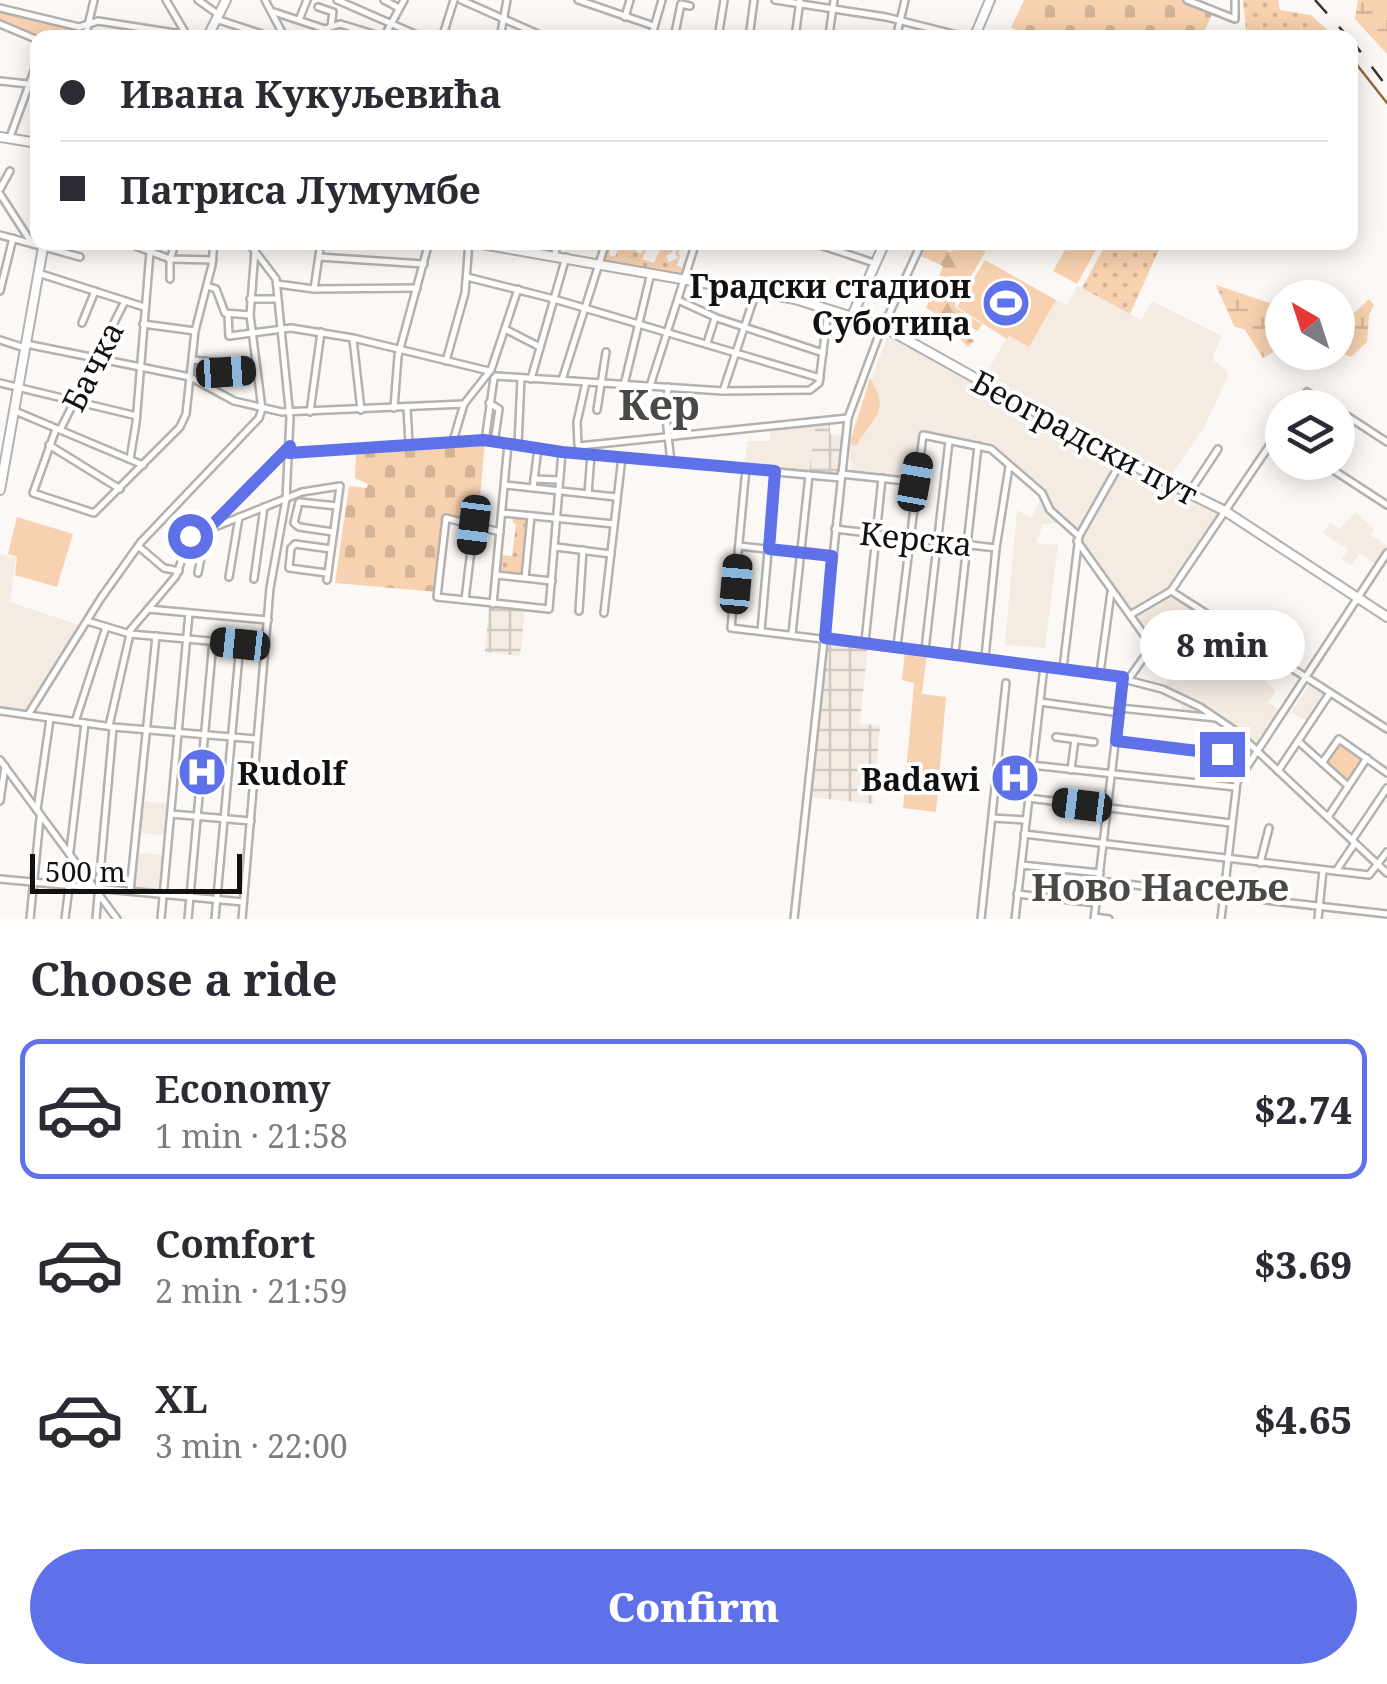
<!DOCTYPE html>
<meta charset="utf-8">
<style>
:root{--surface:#fff;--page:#f7f7f7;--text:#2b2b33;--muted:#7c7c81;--line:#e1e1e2;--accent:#5e71e8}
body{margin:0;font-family:"Noto Serif",serif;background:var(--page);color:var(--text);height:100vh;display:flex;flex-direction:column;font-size:38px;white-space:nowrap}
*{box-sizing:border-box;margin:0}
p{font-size:32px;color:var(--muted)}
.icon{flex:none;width:55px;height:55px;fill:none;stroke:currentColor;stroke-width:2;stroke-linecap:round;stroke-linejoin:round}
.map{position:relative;height:919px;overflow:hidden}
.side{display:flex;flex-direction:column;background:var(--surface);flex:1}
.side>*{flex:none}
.guide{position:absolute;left:30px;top:30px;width:1328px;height:220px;border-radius:20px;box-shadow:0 5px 25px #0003;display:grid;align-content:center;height:220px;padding:0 30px;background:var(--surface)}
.needle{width:65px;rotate:321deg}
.buttons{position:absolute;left:1265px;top:280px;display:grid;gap:20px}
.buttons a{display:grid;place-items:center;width:90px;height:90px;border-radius:50%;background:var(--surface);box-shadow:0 5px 25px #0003;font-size:50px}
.scale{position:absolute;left:30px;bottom:25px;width:212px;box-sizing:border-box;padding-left:10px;border:5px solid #121110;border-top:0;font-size:28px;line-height:35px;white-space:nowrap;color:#121110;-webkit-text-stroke:8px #fff;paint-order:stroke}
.end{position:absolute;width:45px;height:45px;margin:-22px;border:12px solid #5e71e8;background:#fff;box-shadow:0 0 0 5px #fff}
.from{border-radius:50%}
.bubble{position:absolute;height:70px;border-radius:35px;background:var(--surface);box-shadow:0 5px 25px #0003;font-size:32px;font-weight:800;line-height:70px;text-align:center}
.car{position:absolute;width:30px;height:60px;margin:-30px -15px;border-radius:12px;box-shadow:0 0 8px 2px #0007;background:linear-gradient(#222 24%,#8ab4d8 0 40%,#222 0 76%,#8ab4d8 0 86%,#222 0)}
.guide b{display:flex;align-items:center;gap:35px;height:95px;font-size:38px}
.guide b+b{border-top:2px solid var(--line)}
.guide i{width:25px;height:25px;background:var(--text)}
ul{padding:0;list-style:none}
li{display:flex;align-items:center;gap:30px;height:140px;margin:0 20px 15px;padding:0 10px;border:5px solid transparent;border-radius:20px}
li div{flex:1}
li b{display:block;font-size:38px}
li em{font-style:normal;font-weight:800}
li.selected{border-color:var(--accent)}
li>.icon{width:90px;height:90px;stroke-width:1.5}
h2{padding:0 30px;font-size:45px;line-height:120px}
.button{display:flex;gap:20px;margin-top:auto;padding:20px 30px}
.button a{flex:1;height:115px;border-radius:60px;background:var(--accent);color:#fff;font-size:40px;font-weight:800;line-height:115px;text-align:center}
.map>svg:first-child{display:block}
.built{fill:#f4ebe3}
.industrial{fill:url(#industrial-grid)}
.grass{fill:url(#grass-dots)}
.forest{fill:url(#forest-firs)}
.wetland{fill:url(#wetland-marsh)}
.cemetery{fill:url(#cemetery-stones)}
.park{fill:#f8d2b0}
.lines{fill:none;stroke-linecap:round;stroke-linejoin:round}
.stream{stroke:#9a6634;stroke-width:2.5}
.minor-casing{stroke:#b4b1ae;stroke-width:10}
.major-casing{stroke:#b4b1ae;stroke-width:12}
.minor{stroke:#fff;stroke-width:5}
.major{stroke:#fff;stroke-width:8}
.rail{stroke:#373534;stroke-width:2.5;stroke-dasharray:18 18;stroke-linecap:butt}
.route{stroke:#5e71e8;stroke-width:12}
.labels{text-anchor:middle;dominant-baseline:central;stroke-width:8;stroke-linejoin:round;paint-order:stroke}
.poi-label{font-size:32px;font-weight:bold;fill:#121110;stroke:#fff;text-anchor:end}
.street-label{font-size:32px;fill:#121110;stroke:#fff}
.quarter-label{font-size:38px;font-weight:bold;fill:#4b4946;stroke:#fff}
.district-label{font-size:42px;font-weight:bold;fill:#4b4946;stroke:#fff}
</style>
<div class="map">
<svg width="1387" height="919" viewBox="0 0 1387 919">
<defs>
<pattern id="industrial-grid" width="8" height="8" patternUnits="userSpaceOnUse" patternTransform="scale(2.5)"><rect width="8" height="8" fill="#f4ebe3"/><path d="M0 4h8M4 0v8" fill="none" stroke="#d0c8c2"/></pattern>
<pattern id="grass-dots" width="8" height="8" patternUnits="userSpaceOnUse" patternTransform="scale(2.5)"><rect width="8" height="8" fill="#f8d2b0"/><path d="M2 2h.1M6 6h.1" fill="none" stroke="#d4b396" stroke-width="1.8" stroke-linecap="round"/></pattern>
<pattern id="forest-firs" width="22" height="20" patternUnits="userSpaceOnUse" patternTransform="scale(2.5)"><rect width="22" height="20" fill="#f8d2b0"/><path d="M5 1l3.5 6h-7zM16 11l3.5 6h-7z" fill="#d4b396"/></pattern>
<pattern id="wetland-marsh" width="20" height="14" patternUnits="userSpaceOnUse" patternTransform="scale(2.5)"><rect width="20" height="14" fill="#f8d2b0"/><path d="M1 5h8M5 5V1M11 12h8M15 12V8" fill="none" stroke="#d4b396"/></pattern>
<pattern id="cemetery-stones" width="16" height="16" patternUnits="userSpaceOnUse" patternTransform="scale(2.5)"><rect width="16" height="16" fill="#f8d2b0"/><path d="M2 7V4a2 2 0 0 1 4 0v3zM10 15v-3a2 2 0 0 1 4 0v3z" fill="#d4b396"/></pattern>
</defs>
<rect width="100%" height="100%" fill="#fbf8f5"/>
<g class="built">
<path d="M1078,286L1141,320L1152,301L1222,336L1213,355L1214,361L1225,369L1228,376L1204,428L1171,475L1175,481L1226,509L1172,591L1270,654L1260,674L1275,691L1269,702L1284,714L1259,752L1223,721L1181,717L1182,697L1163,690L1172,671L1061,523L1043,524L1036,543L1058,545L1045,648L1005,645L1017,510L1031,518L1044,493L993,443L923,433L914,478L853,472L851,468L849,446L855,423L888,335L979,385L1008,336L1029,347L1056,300L1067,305Z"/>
<path d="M816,423L809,472L745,464L747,441H770V428Z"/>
<path d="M1356,512L1374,529L1371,535L1387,546L1375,564L1360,553L1351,565L1342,559L1348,550L1323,533L1330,523L1339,529Z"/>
<path d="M0,554L16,558L10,602L79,625L26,711L0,707Z"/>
<path d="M1310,684L1326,694L1308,722L1291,712Z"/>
<path d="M143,801L169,804L165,835L140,833Z"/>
<path d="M136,853L165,855L162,893L132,890Z"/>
</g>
<g class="industrial">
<path d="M824,421L830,422V434L844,435L838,473L809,472L816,423Z"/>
<path d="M489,605L525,608L520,656L485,652Z"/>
<path d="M828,639L868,644L860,723L880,726L873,804L811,797Z"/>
</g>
<g class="grass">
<path d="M1243,0H1278L1280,10L1311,15L1334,36L1257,37L1246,30Z"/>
<path d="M606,243H613L609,255L615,257L620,243H624L629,251L633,248L640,254L646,247L643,243H649L642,259L654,263L663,243H675L670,246L673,252L666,256L669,262L678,258L675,251L683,247L679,243H682L685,248L678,252L680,256L677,265L682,268L691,243H696L684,279L600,264Z"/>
<path d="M1103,243H1162L1130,314L1082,288L1103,249Z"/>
<path d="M513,515L530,517L528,540L523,543L524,577L497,574L499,555L512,556L516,524L513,523Z"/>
</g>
<path class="forest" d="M924,243H944L943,248L950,252L962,246L986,251L955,303L956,308L982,324L978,331L969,326L964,331L974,341L968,347L948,327L938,323L940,316L926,308L943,266L919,255Z"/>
<g class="wetland">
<path d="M1358,0H1387V54L1355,19Z"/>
<path d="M1216,285L1282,307C1283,333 1289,345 1263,358L1245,330L1234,326Z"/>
<path d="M1369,299L1374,305L1369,315L1367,342L1351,357L1338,351V328Z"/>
</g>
<g class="cemetery">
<path d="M1024,0H1182L1213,12L1202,37H1042L1011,28Z"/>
<path d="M485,440L478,522L444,514L437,592L335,583L349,486L367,488L368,484L355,478L356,449L411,443Z"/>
</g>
<g class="park">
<path d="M0,10L75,28V37L38,38L0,22Z"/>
<path d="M1069,243H1092L1098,246L1077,284L1053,271Z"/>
<path d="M985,260L1056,300L1029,347L1009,336L1007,339L957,307Z"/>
<path d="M870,378C891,413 874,415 856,446L850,443Z"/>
<path d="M17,517L73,534L57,587L15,575L17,557L8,554Z"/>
<path d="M1184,623L1222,646L1206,672L1168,649Z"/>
<path d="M905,651L927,653L922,694L946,697L936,812L903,808L914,683L902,680Z"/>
<path d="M1340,741L1365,759L1348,784L1325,763Z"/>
</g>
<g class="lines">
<path class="stream" d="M1350,56L1387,103"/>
<g class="minor-casing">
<g id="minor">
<path d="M166,0L186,34"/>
<path d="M198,0L219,15"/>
<path d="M265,0L285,38"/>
<path d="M337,0L424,38"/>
<path d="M384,0L399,8"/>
<path d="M461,0L547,38"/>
<path d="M578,0L654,26"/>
<path d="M775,0L886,17L969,38"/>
<path d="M834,0L829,35L837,38"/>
<path d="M1187,0L1235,19V0"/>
<path d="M318,7L333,12L331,26"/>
<path d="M0,8L79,27L98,21L207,38"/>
<path d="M274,12L325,29L336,38"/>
<path d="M625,17L630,0"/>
<path d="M216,19L274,38"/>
<path d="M299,20L307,0"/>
<path d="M0,24L38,40"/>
<path d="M325,29L340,24L383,37"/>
<path d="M384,37L404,0"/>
<path d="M85,38L94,0"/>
<path d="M442,38L454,0"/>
<path d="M500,38L507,0"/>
<path d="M651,38L662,0"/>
<path d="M674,38L681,4L690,6"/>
<path d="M718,38L724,0"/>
<path d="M749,38L754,0"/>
<path d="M795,38L800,0"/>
<path d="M896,38L905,0"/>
<path d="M0,81L38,85"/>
<path d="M10,137L38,60"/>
<path d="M0,189L10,171"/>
<path d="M0,194L31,242"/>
<path d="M0,235L80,257"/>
<path d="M125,242L170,259L213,260"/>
<path d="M531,242L535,246"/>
<path d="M811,242L874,263"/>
<path d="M255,251L250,315L262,409"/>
<path d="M555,255L557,242"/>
<path d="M319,257L424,264"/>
<path d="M38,273L144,307"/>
<path d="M467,277L554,299L820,378"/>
<path d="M170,279V259L176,242"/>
<path d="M277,284L314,289L417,288"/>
<path d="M207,286L216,289L225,313L250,315"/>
<path d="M314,289L321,242"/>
<path d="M0,291L13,238"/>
<path d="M250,299H277"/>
<path d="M678,300L717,318L823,353"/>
<path d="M228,315L229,336L291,328L353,338L489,371"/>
<path d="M82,323L95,291"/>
<path d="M143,324L195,331"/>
<path d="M505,329L540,347"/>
<path d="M353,339L361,410"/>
<path d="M0,340L25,348"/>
<path d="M707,343L715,318"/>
<path d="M26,344L190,377L234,401L282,412L464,404"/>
<path d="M192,360L222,363L227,373L256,371"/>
<path d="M446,361L465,293L469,242"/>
<path d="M491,370L518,289"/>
<path d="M496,376L723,391L810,390L819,383L828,311"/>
<path d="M531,379L566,257"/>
<path d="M562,380L606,242"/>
<path d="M0,383L137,416"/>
<path d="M624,385L651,273"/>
<path d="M650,386L696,242"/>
<path d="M668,387L666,418L671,462"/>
<path d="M723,391L756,292"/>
<path d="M489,403L499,409L495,437"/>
<path d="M394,408L398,356L429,242"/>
<path d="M407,408L409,444"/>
<path d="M1295,408L1307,392L1333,408"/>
<path d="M597,410L606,352"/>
<path d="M1338,410L1387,442"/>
<path d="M15,411L143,465"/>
<path d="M310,412L321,332"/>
<path d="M56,429L33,493L94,513L180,427L186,414L195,331L212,265L214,242"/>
<path d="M60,430L125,301"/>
<path d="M453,441L464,404L490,371"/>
<path d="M485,441L494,378"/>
<path d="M49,445L120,489"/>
<path d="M518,445L521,378"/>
<path d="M578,445L577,422L586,382"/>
<path d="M579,446L848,418"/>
<path d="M289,453L485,441L562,452L841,478"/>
<path d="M130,459L136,423L150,252"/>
<path d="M1321,462L1387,505"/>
<path d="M746,468L731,628L1100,673L1162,689L1200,707L1237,732L1387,873"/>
<path d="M841,474L915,482"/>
<path d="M534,479L558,480"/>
<path d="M505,485L616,497"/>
<path d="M533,488L538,448"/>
<path d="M1189,493L1218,449"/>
<path d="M588,494L591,454"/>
<path d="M502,513L614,524"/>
<path d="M835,529L996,548"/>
<path d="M333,532L299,527L294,523L299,502L337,506"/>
<path d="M500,532L446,518L437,597L549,609L562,452"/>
<path d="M1077,541L1152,646L1130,677"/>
<path d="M138,546L164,568L179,571"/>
<path d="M739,546L832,556"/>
<path d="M556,547L611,554"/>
<path d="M198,573L206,531L289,446"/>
<path d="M327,573L289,568L291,548L295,544L331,549"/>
<path d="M496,575L552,581"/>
<path d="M229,577L239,517"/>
<path d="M525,578L531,516"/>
<path d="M254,579L264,507"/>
<path d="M1171,591L1387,729"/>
<path d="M465,600L474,525"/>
<path d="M493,604L508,444"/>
<path d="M148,609L268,620"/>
<path d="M579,611L583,550"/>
<path d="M604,613L622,457"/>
<path d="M1130,615L1171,591L1282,427"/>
<path d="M87,621L130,634L266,646"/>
<path d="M761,631L775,471"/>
<path d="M128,633L176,576L190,537L302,492L340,486L327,580"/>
<path d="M792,634L809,475"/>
<path d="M865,642L882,478"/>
<path d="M897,646L923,435L991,449L1042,493L1050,510L1079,536"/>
<path d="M925,650L949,441"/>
<path d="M955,653L978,446"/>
<path d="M985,657L996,548L1009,467"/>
<path d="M1063,668L1079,536L1122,460"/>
<path d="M1100,673L1111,592"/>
<path d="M1040,702L1120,713"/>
<path d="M1120,708L1216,718"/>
<path d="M0,711L113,727L257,739"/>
<path d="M28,715L101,598L141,542L259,418L262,409"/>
<path d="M75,722L106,627"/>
<path d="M109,726L130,634"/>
<path d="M1056,737L1094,742"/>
<path d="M1116,741L1212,752L1247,765"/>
<path d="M1298,741L1348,786"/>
<path d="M0,760L93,886"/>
<path d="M1322,763L1339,739L1387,773"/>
<path d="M1031,765L1235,787"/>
<path d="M1071,770L1075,739"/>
<path d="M1278,771L1330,693"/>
<path d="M1028,798L1231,823"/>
<path d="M0,801L5,766"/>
<path d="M37,810L50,719"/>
<path d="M171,814L251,821"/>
<path d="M1328,817L1367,758"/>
<path d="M992,818L1026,820"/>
<path d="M1024,834L1369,875L1387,852"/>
<path d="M1352,840L1387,788"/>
<path d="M70,851L85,723"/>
<path d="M1260,863L1269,828"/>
<path d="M1021,865L1100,873"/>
<path d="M1336,871L1355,843"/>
<path d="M0,879L243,902"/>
<path d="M1099,881L1387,914"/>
<path d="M130,891L156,636"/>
<path d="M1017,894L1096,903"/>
<path d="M100,896L117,919"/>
<path d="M1095,917L1109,919"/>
<path d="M30,919L40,818"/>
<path d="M65,919L69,887"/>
<path d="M96,919L113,728"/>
<path d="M161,919L189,613"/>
<path d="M188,919L213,641"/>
<path d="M215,919L240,644"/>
<path d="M242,919L270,588L286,499L290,418L276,279L248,242"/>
<path d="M794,919L848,418L877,340L922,242"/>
<path d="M981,919L1006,683"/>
<path d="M1015,919L1044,666"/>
<path d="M1094,919L1123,677"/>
<path d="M1221,919L1237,782L1387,553"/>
<path d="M1318,919L1323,870"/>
</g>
</g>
<g class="major-casing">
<g id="major">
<path d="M207,38L226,0"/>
<path d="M974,38L990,0"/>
<path d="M0,137L38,143"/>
<path d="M470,242L795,299L884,327L1122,460L1225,511L1387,617"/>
<path d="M852,316L885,242"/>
<path d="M0,490L44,242"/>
</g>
</g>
<use href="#minor" class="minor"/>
<use href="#major" class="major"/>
<g class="rail">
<path d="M1315,0L1349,38"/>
<path d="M1350,38L1387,87"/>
</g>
</g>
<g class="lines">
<path class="route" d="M190,536L206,531L290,446L289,453L484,440L562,452L775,471L769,549L832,556L825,638L1123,677L1116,741L1222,754"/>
</g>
<defs>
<g id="stadium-disc" transform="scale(2.5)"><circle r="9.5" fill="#5e71e8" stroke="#fff"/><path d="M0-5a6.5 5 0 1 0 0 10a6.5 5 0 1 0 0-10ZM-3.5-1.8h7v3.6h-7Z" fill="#fff"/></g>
<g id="hospital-disc" transform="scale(2.5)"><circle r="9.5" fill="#5e71e8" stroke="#fff"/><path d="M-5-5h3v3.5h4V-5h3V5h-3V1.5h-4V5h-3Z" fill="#fff"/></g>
</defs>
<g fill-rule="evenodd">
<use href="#stadium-disc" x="1006" y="303"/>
<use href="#hospital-disc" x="202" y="772"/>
<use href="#hospital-disc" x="1015" y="778"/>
</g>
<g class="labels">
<g class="poi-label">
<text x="971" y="285">Градски стадион<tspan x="971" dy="37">Суботица</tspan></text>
<text x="237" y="772" text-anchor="start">Rudolf</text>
<text x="980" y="778">Badawi</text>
</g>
<g class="street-label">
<text transform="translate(92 366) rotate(-63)">Бачка</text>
<text transform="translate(1085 437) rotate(28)">Београдски пут</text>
<text transform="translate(916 538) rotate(6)">Керска</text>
</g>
<g class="quarter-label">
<text x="1160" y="886">Ново Насеље</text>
</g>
<g class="district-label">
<text x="659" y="403">Кер</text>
</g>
</g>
</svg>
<div class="buttons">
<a><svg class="needle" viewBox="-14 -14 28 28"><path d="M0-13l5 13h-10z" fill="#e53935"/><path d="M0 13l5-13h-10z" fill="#7c7c81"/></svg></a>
<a><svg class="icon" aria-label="layers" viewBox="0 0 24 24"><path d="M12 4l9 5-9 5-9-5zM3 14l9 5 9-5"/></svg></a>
</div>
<div class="scale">500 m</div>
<i class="end from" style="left:190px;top:536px"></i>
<i class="end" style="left:1222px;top:754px"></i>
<div class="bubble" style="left:1140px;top:610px;width:165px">8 min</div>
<i class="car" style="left:226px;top:372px;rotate:86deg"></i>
<i class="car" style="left:915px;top:482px;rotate:10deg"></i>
<i class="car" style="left:474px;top:525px;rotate:187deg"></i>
<i class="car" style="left:736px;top:584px;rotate:5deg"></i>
<i class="car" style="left:240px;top:644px;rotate:276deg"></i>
<i class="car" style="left:1082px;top:805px;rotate:277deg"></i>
<div class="guide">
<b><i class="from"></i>Ивана Кукуљевића</b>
<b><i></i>Патриса Лумумбе</b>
</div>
</div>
<section class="side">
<h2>Choose a ride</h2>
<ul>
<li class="selected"><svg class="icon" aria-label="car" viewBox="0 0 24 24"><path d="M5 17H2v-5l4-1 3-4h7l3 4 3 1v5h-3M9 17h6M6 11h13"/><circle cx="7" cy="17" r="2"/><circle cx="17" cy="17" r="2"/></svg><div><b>Economy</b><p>1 min · 21:58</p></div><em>$2.74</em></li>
<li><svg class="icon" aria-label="car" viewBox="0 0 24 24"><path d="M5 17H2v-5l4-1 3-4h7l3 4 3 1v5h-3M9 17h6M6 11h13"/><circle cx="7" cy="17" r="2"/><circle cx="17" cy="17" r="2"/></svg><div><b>Comfort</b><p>2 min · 21:59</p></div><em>$3.69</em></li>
<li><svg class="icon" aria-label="car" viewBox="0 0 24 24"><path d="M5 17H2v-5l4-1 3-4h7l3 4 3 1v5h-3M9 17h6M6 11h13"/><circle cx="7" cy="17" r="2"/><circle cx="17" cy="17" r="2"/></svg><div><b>XL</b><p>3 min · 22:00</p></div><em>$4.65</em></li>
</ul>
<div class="button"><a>Confirm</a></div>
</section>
